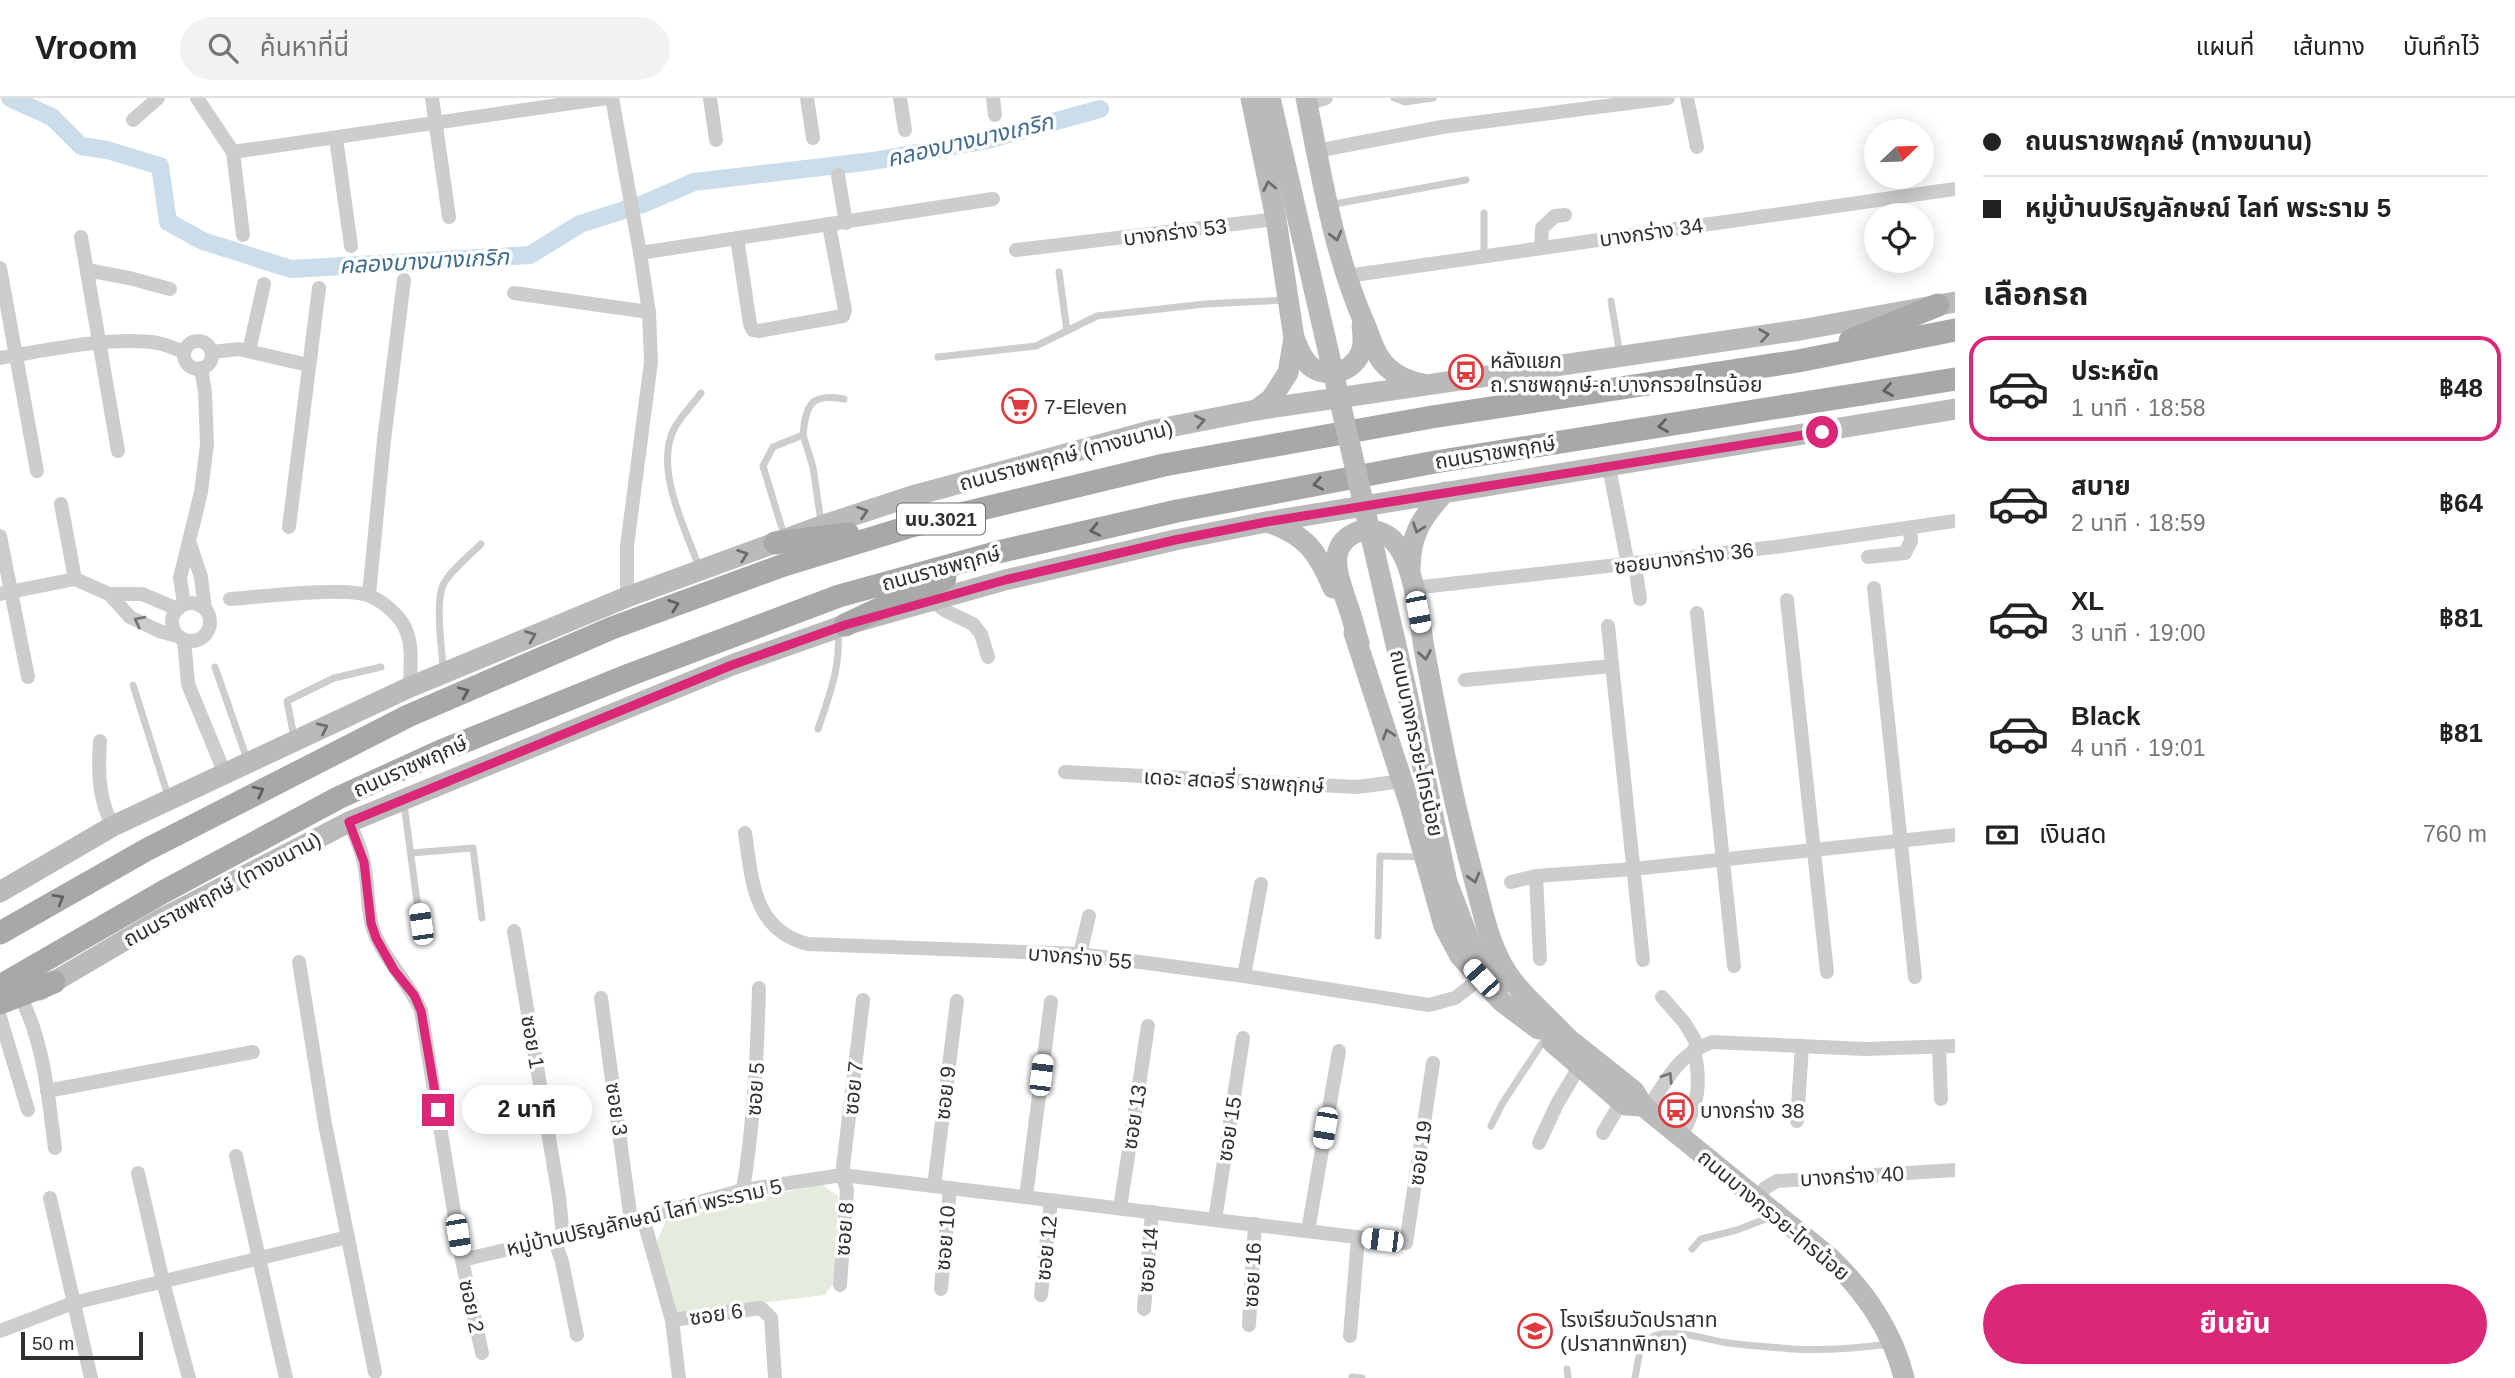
<!DOCTYPE html>
<html lang="th">
<meta charset="utf-8">
<style>
:root{--surface:#fff;--page:#f2f2f2;--text:#222;--muted:#767676;--line:#e0e0e0;--accent:#db2777}
body{margin:0;font-family:Helvetica,"Noto Sans Thai",sans-serif;background:var(--page);color:var(--text);height:100vh;display:flex;flex-direction:column;font-size:26px;white-space:nowrap}
*{box-sizing:border-box;margin:0}
p{font-size:23px;color:var(--muted)}
.icon{flex:none;width:38px;height:38px;fill:none;stroke:currentColor;stroke-width:2;stroke-linecap:round;stroke-linejoin:round}
.map{position:relative;flex:1;overflow:hidden}
.side{display:flex;flex-direction:column;background:var(--surface);width:560px}
.side>*{flex:none}
.banner{display:grid;align-content:center;height:154px;padding:0 28px;background:var(--surface)}
.needle{width:46px;rotate:67deg}
.fabs{position:absolute;left:1864px;top:21px;display:grid;gap:14px}
.fabs a{display:grid;place-items:center;width:70px;height:70px;border-radius:50%;background:var(--surface);box-shadow:0 4px 18px #0003;font-size:35px}
.scale{position:absolute;left:21px;bottom:18px;width:122px;box-sizing:border-box;padding-left:7px;border:4px solid #303030;border-top:0;font-size:19px;line-height:24px;white-space:nowrap;color:#303030;-webkit-text-stroke:5px #fff;paint-order:stroke}
.end{position:absolute;width:32px;height:32px;margin:-16px;border:9px solid #db2777;background:#fff;box-shadow:0 0 0 4px #fff}
.from{border-radius:50%}
.bubble{position:absolute;height:49px;border-radius:24px;background:var(--surface);box-shadow:0 4px 18px #0003;font-size:23px;font-weight:700;line-height:49px;text-align:center}
.car{position:absolute;width:21px;height:42px;margin:-21px -10px;border-radius:9px;box-shadow:0 0 5px 2px #0007;background:linear-gradient(#fff 24%,#345 0 40%,#fff 0 76%,#345 0 86%,#fff 0)}
.banner b{display:flex;align-items:center;gap:24px;height:66px;font-size:26px}
.banner b+b{border-top:2px solid var(--line)}
.banner i{width:18px;height:18px;background:var(--text)}
ul{padding:0;list-style:none}
li{display:flex;align-items:center;gap:21px;height:105px;margin:0 14px 10px;padding:0 14px;border:4px solid transparent;border-radius:21px}
li div{flex:1}
li b{display:block;font-size:26px}
li em{font-style:normal;font-weight:700}
li.selected{border-color:var(--accent)}
li>.icon{width:63px;height:63px;stroke-width:1.5}
h2{padding:0 28px;font-size:32px;line-height:84px}
.pay{display:flex;align-items:center;gap:18px;height:77px;padding:0 28px;font-size:26px}
.pay p{margin-inline-start:auto}
.cta{display:flex;gap:14px;margin-top:auto;padding:14px 28px}
.cta a{flex:1;height:80px;border-radius:42px;background:var(--accent);color:#fff;font-size:28px;font-weight:700;line-height:80px;text-align:center}
header{display:flex;align-items:center;gap:42px;box-sizing:border-box;height:98px;padding:0 35px;background:var(--surface);border-bottom:2px solid var(--line)}
header strong{font-size:33px}
nav{display:flex;gap:38px;margin-inline-start:auto;font-size:24px}
.search{width:490px;height:63px;background:var(--page);display:flex;align-items:center;gap:18px;box-sizing:border-box;padding:0 24px;border-radius:38px;color:var(--muted);font-size:26px}
main{display:flex;flex:1;min-height:0}
.map>svg:first-child{display:block}
.green{fill:#e5ecde}
.lines{fill:none;stroke-linecap:round;stroke-linejoin:round}
.canal{stroke:#cbddeb;stroke-width:18}
.service{stroke:#cdcdcd;stroke-width:7}
.minor{stroke:#cdcdcd;stroke-width:14}
.secondary{stroke:#bababa;stroke-width:21}
.primary{stroke:#a8a8a8;stroke-width:23}
.secondary-bridge{stroke:#bababa;stroke-width:21}
.oneway{stroke:#6e6e6e}
.oneway2{stroke:#606060}
.oneway3{stroke:#777}
.route{stroke:#db2777;stroke-width:9}
.labels{text-anchor:middle;dominant-baseline:central;stroke-width:7;stroke-linejoin:round;paint-order:stroke}
.shield{fill:#fff;stroke:#6e6e6e;stroke-width:2}
.shield-label{font-size:19px;font-weight:bold;fill:#303030}
.street-label{font-size:21px;fill:#303030;stroke:#fff}
.poi-label{font-size:21px;fill:#303030;stroke:#fff;text-anchor:start}
.water-label{font-size:23px;font-style:italic;fill:#406c8f;stroke:#fff}
</style>
<header>
<strong>Vroom</strong>
<div class="search"><svg class="icon" aria-label="search" viewBox="0 0 24 24"><circle cx="10" cy="10" r="6"/><path d="M15 15l6 6"/></svg>ค้นหาที่นี่</div>
<nav><a>แผนที่</a><a>เส้นทาง</a><a>บันทึกไว้</a></nav>
</header>
<main>
<div class="map">
<svg width="1955" height="1280" viewBox="0 0 1955 1280">
<rect width="100%" height="100%" fill="#fff"/>
<path class="green" d="M821,1086L838,1098L835,1183L825,1197L675,1216L657,1143L666,1122Z"/>
<g class="lines">
<path class="canal" d="M10,0L52,19L81,48L107,52L160,68L168,124L203,143L291,171L530,157L580,126L643,106L694,84L873,63L987,42L1100,11"/>
<g class="service">
<path d="M1394,0L1405,4L1433,0"/>
<path d="M1329,107L1466,82"/>
<path d="M1484,115V158"/>
<path d="M1059,174L1067,233"/>
<path d="M1611,203L1620,257"/>
<path d="M938,259L1036,248L1097,218L1205,206L1286,202"/>
<path d="M803,337C806,306 811,295 844,301"/>
<path d="M784,437L763,368L773,349L803,337L813,369L821,424"/>
<path d="M699,469C685,430 653,369 675,329C682,317 693,306 701,295"/>
<path d="M215,569L248,664"/>
<path d="M443,571C442,550 435,506 443,487C451,472 469,458 481,446"/>
<path d="M133,587L169,701"/>
<path d="M818,631C829,598 841,569 838,534"/>
<path d="M294,639L287,603L334,580L381,569"/>
<path d="M404,706L420,826"/>
<path d="M411,755L473,750L482,820"/>
<path d="M1378,838L1380,758L1423,759"/>
<path d="M1491,1028L1502,1006L1546,939"/>
<path d="M1692,1151L1701,1141L1737,1132L1773,1118"/>
<path d="M1567,1271L1568,1280"/>
<path d="M1352,1279L1362,1280"/>
<path d="M1635,1280C1638,1266 1638,1244 1654,1238C1676,1230 1706,1242 1729,1245C1750,1248 1772,1249 1793,1251C1826,1253 1858,1250 1891,1246"/>
</g>
<g class="minor">
<path d="M197,0L233,54L243,137"/>
<path d="M432,0L449,119"/>
<path d="M612,0L640,155L649,214L651,264L627,448V499"/>
<path d="M710,0L716,42"/>
<path d="M807,0L813,40"/>
<path d="M900,0L905,32"/>
<path d="M993,0L995,17"/>
<path d="M1687,0L1697,49"/>
<path d="M1307,6L1326,0"/>
<path d="M133,22L158,0"/>
<path d="M336,40L351,148"/>
<path d="M1316,53L1442,29L1668,0"/>
<path d="M233,54L607,0"/>
<path d="M838,77L846,125"/>
<path d="M81,139L118,353"/>
<path d="M737,140L750,226L753,232L759,233L843,218L845,212L829,127"/>
<path d="M1541,150L1542,130L1555,118L1565,117"/>
<path d="M1016,152L1276,121"/>
<path d="M640,155L993,101"/>
<path d="M0,170L37,373"/>
<path d="M87,172L129,180L170,191"/>
<path d="M1347,178L1955,91"/>
<path d="M514,195L649,214"/>
<circle cx="198" cy="257" r="14"/>
<path d="M249,253L264,186"/>
<path d="M212,254L239,251L308,267"/>
<path d="M0,260C46,252 112,238 158,245C167,247 176,251 184,254"/>
<path d="M1609,369L1628,467"/>
<path d="M61,406L75,481"/>
<path d="M289,429L319,190"/>
<path d="M0,438L28,579"/>
<path d="M190,446L201,479L205,511"/>
<path d="M1868,459L1905,455L1911,443L1910,430"/>
<path d="M1635,467L1640,501"/>
<path d="M1413,490L1775,449L1955,423"/>
<path d="M1874,490L1915,879"/>
<path d="M0,496L75,481L109,496L130,519L159,533L177,538"/>
<path d="M109,496H142L178,511"/>
<path d="M369,497L384,342L404,182"/>
<path d="M230,501C258,499 348,488 370,498C384,504 403,520 407,535C413,551 410,571 410,589"/>
<path d="M1787,502L1827,874"/>
<path d="M932,503L946,513L973,526L981,536L988,559"/>
<circle cx="191" cy="524" r="19"/>
<path d="M184,506L180,480L201,394L207,346L205,294L201,270"/>
<path d="M1697,515L1734,868"/>
<path d="M1608,528L1643,862"/>
<path d="M184,542L188,586L225,676"/>
<path d="M1465,582L1612,568"/>
<path d="M100,643C98,673 98,701 113,728"/>
<path d="M1065,674L1357,689L1403,683"/>
<path d="M349,724C355,737 361,750 364,765C369,789 366,816 376,839C388,866 410,886 421,913L462,1162L631,1123L743,1092L842,1077L1406,1145L1433,965"/>
<path d="M745,735C752,782 753,832 808,846L1080,856L1244,878L1429,907L1455,900L1481,880"/>
<path d="M1536,778L1540,861"/>
<path d="M1511,784L1536,778L1633,771L1955,737"/>
<path d="M514,833L559,1099L563,1138"/>
<path d="M1080,856L1089,818"/>
<path d="M299,864L325,1026L375,1274"/>
<path d="M1244,878L1261,786"/>
<path d="M1662,899L1684,924L1699,949"/>
<path d="M601,900L631,1123"/>
<path d="M22,902C45,949 48,1000 55,1050"/>
<path d="M0,919L28,1012"/>
<path d="M1939,949L1941,1001"/>
<path d="M47,993L253,954"/>
<path d="M1647,1012C1667,982 1677,957 1712,944L1865,951L1955,948"/>
<path d="M1797,1023L1802,948"/>
<path d="M1603,1035L1621,1004"/>
<path d="M1681,1039C1698,1005 1702,988 1694,951"/>
<path d="M1539,1045L1557,1006L1579,969"/>
<path d="M236,1058L286,1280"/>
<path d="M138,1075L163,1184L189,1280"/>
<path d="M934,1088L957,903"/>
<path d="M743,1092C754,1025 757,958 759,890"/>
<path d="M1026,1099L1051,904"/>
<path d="M50,1100L91,1280"/>
<path d="M1758,1102L1765,1090L1777,1083L1955,1072"/>
<path d="M1120,1110L1148,928"/>
<path d="M643,1120L672,1222L761,1210L771,1220L775,1280"/>
<path d="M1215,1122L1243,940"/>
<path d="M1308,1133L1339,953"/>
<path d="M554,1140L562,1164L577,1237"/>
<path d="M462,1162L482,1255"/>
<path d="M840,1187L847,1092L842,1077L863,902"/>
<path d="M941,1191L950,1090"/>
<path d="M1041,1197L1051,1102"/>
<path d="M1144,1211L1152,1114"/>
<path d="M672,1222L679,1280"/>
<path d="M1249,1227L1255,1126"/>
<path d="M0,1233L73,1205L348,1139"/>
<path d="M1350,1238L1358,1139"/>
</g>
<g class="secondary">
<path d="M1251,0L1276,121L1294,240L1288,275L1271,301L1256,312"/>
<path d="M1306,0C1321,75 1333,153 1364,224C1369,235 1372,248 1379,259C1388,274 1406,283 1423,286"/>
<path d="M1294,240C1298,249 1301,259 1308,266C1323,281 1351,276 1360,256C1365,247 1363,237 1362,228"/>
<path d="M1268,424C1307,438 1317,453 1333,490"/>
<path d="M1410,472C1410,437 1421,420 1445,394"/>
<path d="M1354,535L1410,707L1444,828L1460,858L1501,903L1538,931"/>
<path d="M1359,545C1355,532 1352,518 1347,505C1339,481 1325,449 1355,435C1365,430 1377,432 1386,437C1414,452 1419,521 1424,550C1439,630 1454,709 1476,788C1483,815 1489,844 1503,868C1519,897 1549,918 1570,943"/>
<path d="M0,794L113,728L410,589L627,499L821,428L909,399L1154,332L1256,312L1800,232L1955,204"/>
<path d="M40,892L159,822L349,724L732,567L845,527L1005,482L1175,442L1266,424L1955,311"/>
<path d="M1561,935L1634,993L1643,1008L1829,1159C1863,1191 1893,1233 1904,1280"/>
<path d="M1552,944L1625,1007L1643,1008"/>
</g>
<g class="primary">
<path d="M1850,243L1938,207"/>
<path d="M775,445L848,436"/>
<path d="M845,527L945,480"/>
<path d="M0,835L146,752L408,618L612,530L784,467L915,427L1164,367L1432,319L1798,263L1955,232"/>
<path d="M0,888L163,794L338,700L441,653L629,577L839,498L998,454L1177,413L1435,364L1955,281"/>
<path d="M0,905L54,884"/>
</g>
<path class="secondary-bridge" d="M1270,0L1408,599L1447,784L1473,852L1499,889"/>
</g>
<defs><path id="oneway-chevron" d="M-2-3.5L2.5 0L-2 3.5" fill="none" stroke-width="1.6" stroke-linecap="round" stroke-linejoin="round" transform="scale(1.75)"/></defs>
<g class="oneway">
<use href="#oneway-chevron" transform="translate(1269 88) rotate(-102)"/>
<use href="#oneway-chevron" transform="translate(1336 138) rotate(75)"/>
<use href="#oneway-chevron" transform="translate(1764 237) rotate(-9)"/>
<use href="#oneway-chevron" transform="translate(1200 323) rotate(-11)"/>
<use href="#oneway-chevron" transform="translate(863 414) rotate(-18)"/>
<use href="#oneway-chevron" transform="translate(1418 430) rotate(110)"/>
<use href="#oneway-chevron" transform="translate(743 457) rotate(-20)"/>
<use href="#oneway-chevron" transform="translate(531 538) rotate(-22)"/>
<use href="#oneway-chevron" transform="translate(1425 557) rotate(80)"/>
<use href="#oneway-chevron" transform="translate(323 630) rotate(-25)"/>
<use href="#oneway-chevron" transform="translate(1388 636) rotate(-108)"/>
<use href="#oneway-chevron" transform="translate(1474 780) rotate(74)"/>
</g>
<g class="oneway2">
<use href="#oneway-chevron" transform="translate(1888 292) rotate(171)"/>
<use href="#oneway-chevron" transform="translate(1663 328) rotate(171)"/>
<use href="#oneway-chevron" transform="translate(1318 386) rotate(169)"/>
<use href="#oneway-chevron" transform="translate(1095 432) rotate(167)"/>
<use href="#oneway-chevron" transform="translate(674 507) rotate(-20)"/>
<use href="#oneway-chevron" transform="translate(464 594) rotate(-23)"/>
<use href="#oneway-chevron" transform="translate(259 693) rotate(-27)"/>
<use href="#oneway-chevron" transform="translate(59 801) rotate(-30)"/>
</g>
<g class="oneway3">
<use href="#oneway-chevron" transform="translate(139 523) rotate(-153)"/>
<use href="#oneway-chevron" transform="translate(1668 979) rotate(-57)"/>
</g>
<g class="lines">
<path class="route" d="M438,1012L421,913L414,897L394,872L376,840L371,825L364,764L349,724L732,567L845,527L1005,482L1175,442L1266,424L1822,334"/>
</g>
<defs>
<g id="bus-ring" transform="scale(1.75)"><circle r="9.5" fill="#fff" stroke="#df3a3d" stroke-width="1.5"/><path d="M-5-6H5V4H4V6H2V4H-2V6H-4V4H-5ZM-3.5-4V0h7V-4ZM-3.5 1.2v1.5H-2V1.2ZM2 1.2v1.5H3.5V1.2Z" fill="#df3a3d"/></g>
<g id="supermarket-ring" transform="scale(1.75)"><circle r="9.5" fill="#fff" stroke="#df3a3d" stroke-width="1.5"/><path d="M-6-5.5h2.5l.6 2H6L4.5 2H-2.5L-4.4-4H-6ZM-1.5 3.2a1.3 1.3 0 1 0 .1 0ZM3 3.2a1.3 1.3 0 1 0 .1 0Z" fill="#df3a3d"/></g>
<g id="school-ring" transform="scale(1.75)"><circle r="9.5" fill="#fff" stroke="#df3a3d" stroke-width="1.5"/><path d="M0-5L7-2L0 1L-7-2ZM-4 1L0 2.5L4 1V4Q0 6-4 4Z" fill="#df3a3d"/></g>
</defs>
<g fill-rule="evenodd">
<use href="#bus-ring" x="1466" y="274"/>
<use href="#supermarket-ring" x="1019" y="308"/>
<use href="#bus-ring" x="1676" y="1012"/>
<use href="#school-ring" x="1535" y="1233"/>
</g>
<g class="labels">
<rect class="shield" x="897" y="405.5" width="88" height="31" rx="5"/>
<g class="shield-label">
<text x="941" y="421">นบ.3021</text>
</g>
<g class="street-label">
<text transform="translate(1175 134) rotate(-7)">บางกร่าง 53</text>
<text transform="translate(1651 134) rotate(-8)">บางกร่าง 34</text>
<text transform="translate(1495 354) rotate(-9)">ถนนราชพฤกษ์</text>
<text transform="translate(1066 357) rotate(-15)">ถนนราชพฤกษ์ (ทางขนาน)</text>
<text transform="translate(1684 460) rotate(-7)">ซอยบางกร่าง 36</text>
<text transform="translate(941 470) rotate(-15)">ถนนราชพฤกษ์</text>
<text transform="translate(1417 645) rotate(78)">ถนนบางกรวย-ไทรน้อย</text>
<text transform="translate(410 668) rotate(-24)">ถนนราชพฤกษ์</text>
<text transform="translate(1234 683) rotate(3)">เดอะ สตอรี่ ราชพฤกษ์</text>
<text transform="translate(222 791) rotate(-28)">ถนนราชพฤกษ์ (ทางขนาน)</text>
<text transform="translate(1080 859) rotate(5)">บางกร่าง 55</text>
<text transform="translate(533 944) rotate(80)">ซอย 1</text>
<text transform="translate(853 990) rotate(-84)">ซอย 7</text>
<text transform="translate(755 991) rotate(-86)">ซอย 5</text>
<text transform="translate(945 995) rotate(-83)">ซอย 9</text>
<text transform="translate(617 1011) rotate(82)">ซอย 3</text>
<text transform="translate(1134 1019) rotate(-81)">ซอย 13</text>
<text transform="translate(1229 1031) rotate(-81)">ซอย 15</text>
<text transform="translate(1420 1055) rotate(-82)">ซอย 19</text>
<text transform="translate(1852 1078) rotate(-3)">บางกร่าง 40</text>
<text transform="translate(1774 1117) rotate(40)">ถนนบางกรวย-ไทรน้อย</text>
<text transform="translate(644 1119) rotate(-13)">หมู่บ้านปริญลักษณ์ ไลท์ พระราม 5</text>
<text transform="translate(844 1131) rotate(-85)">ซอย 8</text>
<text transform="translate(945 1140) rotate(-85)">ซอย 10</text>
<text transform="translate(1046 1150) rotate(-84)">ซอย 12</text>
<text transform="translate(1148 1162) rotate(-85)">ซอย 14</text>
<text transform="translate(1252 1177) rotate(-87)">ซอย 16</text>
<text transform="translate(472 1208) rotate(78)">ซอย 2</text>
<text transform="translate(716 1216) rotate(-8)">ซอย 6</text>
</g>
<g class="poi-label">
<text x="1490" y="262">หลังแยก<tspan x="1490" dy="24">ถ.ราชพฤกษ์-ถ.บางกรวยไทรน้อย</tspan></text>
<text x="1044" y="308">7-Eleven</text>
<text x="1700" y="1012">บางกร่าง 38</text>
<text x="1560" y="1221">โรงเรียนวัดปราสาท<tspan x="1560" dy="24">(ปราสาทพิทยา)</tspan></text>
</g>
<g class="water-label">
<text transform="translate(970 42) rotate(-13)">คลองบางนางเกริก</text>
<text transform="translate(424 163) rotate(-3)">คลองบางนางเกริก</text>
</g>
</g>
</svg>
<div class="fabs">
<a><svg class="needle" viewBox="-14 -14 28 28"><path d="M0-13l5 13h-10z" fill="#e53935"/><path d="M0 13l5-13h-10z" fill="#767676"/></svg></a>
<a><svg class="icon" aria-label="locate" viewBox="0 0 24 24"><circle cx="12" cy="12" r="6"/><path d="M12 2v4M12 18v4M2 12h4M18 12h4"/></svg></a>
</div>
<div class="scale">50 m</div>
<i class="end from" style="left:1822px;top:334px"></i>
<i class="end" style="left:438px;top:1012px"></i>
<div class="bubble" style="left:462px;top:987px;width:130px">2 นาที</div>
<i class="car" style="left:1418px;top:514px;rotate:169deg"></i>
<i class="car" style="left:421px;top:826px;rotate:352deg"></i>
<i class="car" style="left:1481px;top:880px;rotate:318deg"></i>
<i class="car" style="left:1041px;top:977px;rotate:7deg"></i>
<i class="car" style="left:1325px;top:1030px;rotate:190deg"></i>
<i class="car" style="left:458px;top:1137px;rotate:170deg"></i>
<i class="car" style="left:1382px;top:1142px;rotate:277deg"></i>
</div>
<section class="side">
<div class="banner">
<b><i class="from"></i>ถนนราชพฤกษ์ (ทางขนาน)</b>
<b><i></i>หมู่บ้านปริญลักษณ์ ไลท์ พระราม 5</b>
</div>
<h2>เลือกรถ</h2>
<ul>
<li class="selected"><svg class="icon" aria-label="car" viewBox="0 0 24 24"><path d="M5 17H2v-5l4-1 3-4h7l3 4 3 1v5h-3M9 17h6M6 11h13"/><circle cx="7" cy="17" r="2"/><circle cx="17" cy="17" r="2"/></svg><div><b>ประหยัด</b><p>1 นาที · 18:58</p></div><em>฿48</em></li>
<li><svg class="icon" aria-label="car" viewBox="0 0 24 24"><path d="M5 17H2v-5l4-1 3-4h7l3 4 3 1v5h-3M9 17h6M6 11h13"/><circle cx="7" cy="17" r="2"/><circle cx="17" cy="17" r="2"/></svg><div><b>สบาย</b><p>2 นาที · 18:59</p></div><em>฿64</em></li>
<li><svg class="icon" aria-label="car" viewBox="0 0 24 24"><path d="M5 17H2v-5l4-1 3-4h7l3 4 3 1v5h-3M9 17h6M6 11h13"/><circle cx="7" cy="17" r="2"/><circle cx="17" cy="17" r="2"/></svg><div><b>XL</b><p>3 นาที · 19:00</p></div><em>฿81</em></li>
<li><svg class="icon" aria-label="car" viewBox="0 0 24 24"><path d="M5 17H2v-5l4-1 3-4h7l3 4 3 1v5h-3M9 17h6M6 11h13"/><circle cx="7" cy="17" r="2"/><circle cx="17" cy="17" r="2"/></svg><div><b>Black</b><p>4 นาที · 19:01</p></div><em>฿81</em></li>
</ul>
<div class="pay"><svg class="icon" aria-label="cash" viewBox="0 0 24 24"><path d="M3 7h18v10H3z"/><circle cx="12" cy="12" r="2"/></svg>เงินสด<p>760 m</p></div>
<div class="cta"><a>ยืนยัน</a></div>
</section>
</main>
